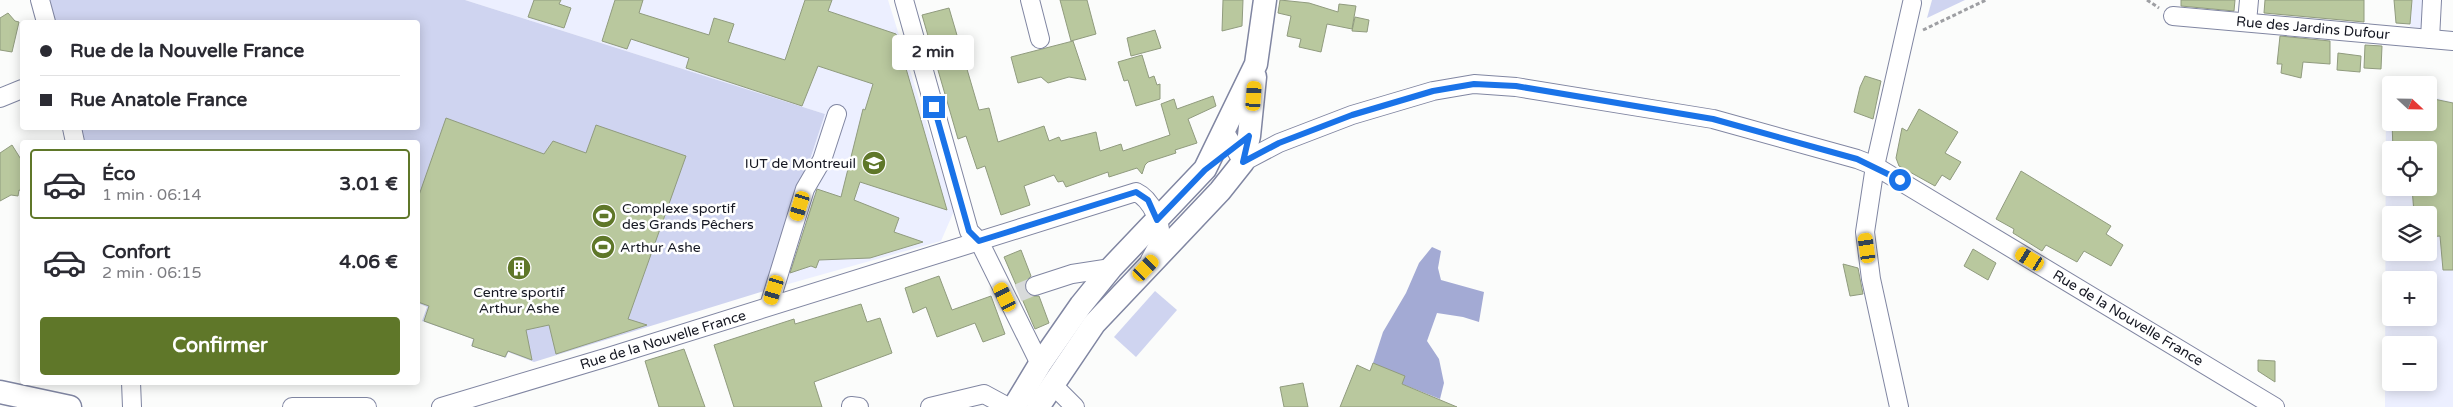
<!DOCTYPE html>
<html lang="fr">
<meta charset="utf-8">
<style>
:root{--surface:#fff;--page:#f2f2f3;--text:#2b2b33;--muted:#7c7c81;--line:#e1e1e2;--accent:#5f7729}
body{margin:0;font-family:"Varela Round",sans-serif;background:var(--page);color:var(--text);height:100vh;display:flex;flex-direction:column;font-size:19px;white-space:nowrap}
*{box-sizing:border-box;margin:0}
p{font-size:16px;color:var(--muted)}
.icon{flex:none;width:28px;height:28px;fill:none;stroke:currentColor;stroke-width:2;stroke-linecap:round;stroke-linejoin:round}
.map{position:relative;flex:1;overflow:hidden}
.details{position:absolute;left:20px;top:140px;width:400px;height:245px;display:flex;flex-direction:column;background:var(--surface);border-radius:5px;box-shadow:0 2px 12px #0003}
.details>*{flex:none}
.top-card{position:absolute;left:20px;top:20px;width:400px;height:110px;border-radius:5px;box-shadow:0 2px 12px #0003;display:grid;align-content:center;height:110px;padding:0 20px;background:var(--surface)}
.needle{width:32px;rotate:112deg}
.tools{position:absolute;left:2382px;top:76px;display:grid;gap:10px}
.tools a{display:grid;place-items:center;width:55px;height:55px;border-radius:5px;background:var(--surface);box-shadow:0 2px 12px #0003;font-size:25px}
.end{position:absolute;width:22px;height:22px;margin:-11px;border:6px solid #1a73e8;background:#fff;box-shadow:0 0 0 2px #fff}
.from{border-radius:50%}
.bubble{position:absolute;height:35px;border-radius:5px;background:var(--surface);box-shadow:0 2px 12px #0003;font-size:16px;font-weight:700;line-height:35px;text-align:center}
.car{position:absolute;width:15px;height:30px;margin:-15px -8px;border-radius:6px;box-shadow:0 0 4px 1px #0007;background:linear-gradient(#f5c518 24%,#345 0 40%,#f5c518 0 76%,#345 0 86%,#f5c518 0)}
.top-card b{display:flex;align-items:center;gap:18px;height:48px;font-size:19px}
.top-card b+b{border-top:1px solid var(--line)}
.top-card i{width:12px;height:12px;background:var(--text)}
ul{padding:9px 0 0;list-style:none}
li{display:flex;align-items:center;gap:15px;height:70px;margin:0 10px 8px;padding:0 10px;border:2px solid transparent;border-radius:5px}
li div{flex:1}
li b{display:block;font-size:19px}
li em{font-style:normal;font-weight:700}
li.current{border-color:var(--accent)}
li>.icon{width:45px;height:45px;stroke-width:1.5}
.action{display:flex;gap:10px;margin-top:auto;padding:10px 20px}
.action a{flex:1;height:58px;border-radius:5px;background:var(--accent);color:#fff;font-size:20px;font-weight:700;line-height:58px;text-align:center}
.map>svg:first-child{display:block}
.built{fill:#ecefff;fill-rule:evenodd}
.green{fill:#cfd4f0}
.water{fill:#a3aad4}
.building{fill:#b9c89e;stroke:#909b7e}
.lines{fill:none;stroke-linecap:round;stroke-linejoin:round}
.minor-tunnel{stroke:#d8dada;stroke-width:18;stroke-dasharray:18 9;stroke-linecap:butt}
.minor-casing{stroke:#8086a2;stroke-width:20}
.major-casing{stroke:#8086a2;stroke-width:25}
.path{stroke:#9e9fa3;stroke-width:3;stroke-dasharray:4 2.5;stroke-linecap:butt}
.minor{stroke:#fff;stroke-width:18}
.major{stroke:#fff;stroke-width:22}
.route{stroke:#1a73e8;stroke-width:6}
.labels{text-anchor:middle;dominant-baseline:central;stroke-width:5;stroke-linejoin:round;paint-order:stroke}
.street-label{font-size:14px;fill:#151722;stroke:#fff}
.poi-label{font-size:14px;fill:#151722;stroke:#fff;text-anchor:start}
</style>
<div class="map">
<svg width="2453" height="407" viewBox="0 0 2453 407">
<rect width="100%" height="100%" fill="#fbfcfb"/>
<g class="built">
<path d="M465,0H888L954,211L941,241L767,290L825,114Z"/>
<path d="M2412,0H2442L2439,31L2410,27Z"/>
<path d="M2386,87L2391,88V122H2429V96L2453,102V407H2385ZM2391,150H2429V188H2391ZM2391,215H2429V252H2391ZM2391,280H2429V318H2391ZM2391,345H2429V382H2391Z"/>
</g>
<g class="green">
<path d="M50,0H465L825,114L767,290L534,362L508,352L506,358L471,346L473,339L422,321L427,307L418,303V142H84L80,128H418V22H55Z"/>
<path d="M1932,0H1965L1927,18Z"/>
<path d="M1155,291L1177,310L1136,357L1114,337Z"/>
</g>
<path class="water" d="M1432,247L1441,251L1438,268L1441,280L1484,292L1479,322L1463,317L1437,313L1427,341L1439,359L1444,383L1440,399L1402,384L1373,363L1383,332L1406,293L1419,263Z"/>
<g class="building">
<path d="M534,0H561L559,4L571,8L564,28L528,17Z"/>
<path d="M615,0H643L639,13L709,35L714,18L734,24L728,42L785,60L805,0H832L828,11L896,34L947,210L860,182L854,200L899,218L894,232L923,242L870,258L819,260L816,268L811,266L790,273L817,189L841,197L863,109L865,110L873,84L818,66L802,106L686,68L689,58L631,39L627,49L602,41Z"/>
<path d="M1060,0H1087L1096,34L1071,41Z"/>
<path d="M1223,0H1243L1242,26L1222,31Z"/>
<path d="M1280,0L1309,3L1338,12L1339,4L1356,6L1352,29L1327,24L1321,52L1299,47L1301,39L1287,36L1291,16L1278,13Z"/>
<path d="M2181,0H2235L2234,11L2181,6Z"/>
<path d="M2265,0H2364V22L2264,13Z"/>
<path d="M2394,0H2412L2410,24L2396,23Z"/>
<path d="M949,8L979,110L989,108L998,142L1044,126L1049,141L1059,137L1061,141L1096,132L1100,151L1121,144L1123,151L1170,135L1161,104L1174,99L1177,109L1213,96L1216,106L1188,119L1197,143L1175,150L1176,153L1148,162L1145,165L1142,174L1137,168L1109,177L1108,172L1066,187L1063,181L1058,182L1054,175L1024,186L1030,205L1001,215L985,166L977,169L966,136L958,139L922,15Z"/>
<path d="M8,13L15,21L19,22L12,52L0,50V18Z"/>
<path d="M1355,17L1369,20L1367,32L1352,31Z"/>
<path d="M1155,30L1161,48L1131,56L1127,38Z"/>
<path d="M2280,36L2330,41V64L2303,62L2301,78L2281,73L2282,64H2277Z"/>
<path d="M1073,41L1086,80L1069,77L1048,83L1041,77L1018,83L1011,57Z"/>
<path d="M2365,45L2382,46L2381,69L2364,68Z"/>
<path d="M2338,53L2361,56L2360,72L2337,70Z"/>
<path d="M1142,55L1149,78L1154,76L1157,85L1160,84V99L1136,106L1128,80L1124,81L1118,62Z"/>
<path d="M1865,76L1881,81L1873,119L1854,112L1860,87Z"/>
<path d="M2429,98L2453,103V270H2443L2440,236L2429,237V215L2414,213L2412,188H2429V150H2393L2392,122H2429Z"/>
<path d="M1919,109L1958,132L1945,153L1961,162L1950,180L1942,175L1935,186L1899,166L1896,158L1902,128L1907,131Z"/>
<path d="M446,118L544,154L553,141L586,153L596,125L686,156L628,319L647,325L556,354L549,325L526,330L532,360L508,351L505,357L472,346L474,339L424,321L429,306L418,302V198Z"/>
<path d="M12,145L22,161V191L19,190L18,196L11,195L0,201V153Z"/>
<path d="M2021,171L2111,226L2106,234L2123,245L2111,266L2084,251L2077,262L2046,245L2042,251L2013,233L2014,229L1996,219Z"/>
<path d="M1973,249L1996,263L1988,280L1964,266Z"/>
<path d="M1021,250L1031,276L1025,283V290L1032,296H1039L1049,323L1035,329L1004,257Z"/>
<path d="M1843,264L1858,268L1863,294L1850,296Z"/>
<path d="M939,276L952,310L991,296L1005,334L983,342L975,323L937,337L926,307L913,313L905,288Z"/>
<path d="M861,304L867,322L880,318L892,353L814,382L822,407H734L714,345L794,319L795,324Z"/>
<path d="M684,349L705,407H659L645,361Z"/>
<path d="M2258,360L2275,361V382L2258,371Z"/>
<path d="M1373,363L1405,376L1402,384L1457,407H1340L1357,365L1370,371Z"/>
<path d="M1303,383L1308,407H1284L1280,387Z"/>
</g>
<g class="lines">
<path class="minor-tunnel" d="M1018,293L1035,286"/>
<g class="minor-casing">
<g id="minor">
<path d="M40,0L46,22"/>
<path d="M904,0L969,231L979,241L1040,364"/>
<path d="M1030,0L1040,39"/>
<path d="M2173,16L2453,41"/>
<path d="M2247,22L2249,0"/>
<path d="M2430,39L2432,0"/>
<path d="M0,98L22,89"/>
<path d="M72,128L75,142"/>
<path d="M1224,131L1243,162L1279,143L1352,115L1433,91L1474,84L1516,87L1713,119L1857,159L1875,166L2275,407"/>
<path d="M1035,286L1072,274L1111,268"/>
<path d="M769,306L805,189L822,160L837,114"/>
<path d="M131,382L132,407"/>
<path d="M1053,385L1075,407"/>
<path d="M851,406L859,407"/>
<path d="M292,407H367"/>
<path d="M441,407L608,357L1136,192C1151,199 1164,225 1159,242C1157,248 1153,254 1150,260"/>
<path d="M930,407L984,394L1008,407"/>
<path d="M1899,407L1871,279L1865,232L1875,166L1912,3"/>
</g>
</g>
<g class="major-casing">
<g id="major">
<path d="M0,392L70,407"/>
<path d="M1014,407L1040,364L1081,305L1111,268L1205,169L1256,64L1265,0"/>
<path d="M1038,407L1094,324L1220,191L1243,162L1249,136L1255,77"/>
</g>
</g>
<g class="path">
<path d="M2147,0L2159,8"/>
<path d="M1923,30L1986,0"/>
</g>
<use href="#minor" class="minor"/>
<use href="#major" class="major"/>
</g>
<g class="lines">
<path class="route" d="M934,107L969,231L979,241L1136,192L1148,200L1157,220L1205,170L1249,136L1243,162L1279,143L1352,115L1433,91L1474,84L1516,86L1713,119L1857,159L1900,180"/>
</g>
<defs>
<g id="university-disc" transform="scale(1.25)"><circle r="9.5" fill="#5f7729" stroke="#fff"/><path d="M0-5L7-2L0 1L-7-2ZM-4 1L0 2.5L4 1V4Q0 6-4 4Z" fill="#fff"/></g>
<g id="stadium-disc" transform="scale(1.25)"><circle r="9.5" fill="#5f7729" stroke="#fff"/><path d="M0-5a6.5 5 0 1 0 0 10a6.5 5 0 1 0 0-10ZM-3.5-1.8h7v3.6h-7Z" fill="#fff"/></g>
<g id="building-disc" transform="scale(1.25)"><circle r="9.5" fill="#5f7729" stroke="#fff"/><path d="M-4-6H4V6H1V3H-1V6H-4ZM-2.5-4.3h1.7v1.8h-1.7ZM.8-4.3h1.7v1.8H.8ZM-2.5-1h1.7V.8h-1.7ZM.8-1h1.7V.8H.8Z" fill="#fff"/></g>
</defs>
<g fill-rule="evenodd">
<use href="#university-disc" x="874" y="163"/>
<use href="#stadium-disc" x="604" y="216"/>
<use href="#stadium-disc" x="603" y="247"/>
<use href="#building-disc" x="519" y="268"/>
</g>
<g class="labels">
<g class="street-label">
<text transform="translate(2313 28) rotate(5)">Rue des Jardins Dufour</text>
<text transform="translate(2128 318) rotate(31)">Rue de la Nouvelle France</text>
<text transform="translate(663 340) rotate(-17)">Rue de la Nouvelle France</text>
</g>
<g class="poi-label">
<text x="856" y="163" text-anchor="end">IUT de Montreuil</text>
<text x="622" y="208">Complexe sportif<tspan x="622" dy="16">des Grands Pêchers</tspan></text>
<text x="620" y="247">Arthur Ashe</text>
<text x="519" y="292" text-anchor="middle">Centre sportif<tspan x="519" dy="16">Arthur Ashe</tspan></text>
</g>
</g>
</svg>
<div class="tools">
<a><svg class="needle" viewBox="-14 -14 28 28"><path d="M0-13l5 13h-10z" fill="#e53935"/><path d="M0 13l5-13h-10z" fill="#7c7c81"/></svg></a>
<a><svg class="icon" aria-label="locate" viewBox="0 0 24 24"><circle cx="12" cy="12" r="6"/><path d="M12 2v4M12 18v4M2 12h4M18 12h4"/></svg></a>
<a><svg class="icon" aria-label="layers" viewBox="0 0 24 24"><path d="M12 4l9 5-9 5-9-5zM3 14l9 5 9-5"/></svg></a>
<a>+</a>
<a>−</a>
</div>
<i class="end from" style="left:1900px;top:180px"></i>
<i class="end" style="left:934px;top:107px"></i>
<div class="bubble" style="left:892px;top:35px;width:82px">2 min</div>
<i class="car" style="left:1254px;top:96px;rotate:4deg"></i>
<i class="car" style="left:800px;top:206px;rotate:197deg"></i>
<i class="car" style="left:1867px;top:248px;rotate:352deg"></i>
<i class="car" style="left:2030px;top:259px;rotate:301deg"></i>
<i class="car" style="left:1146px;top:268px;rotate:44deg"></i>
<i class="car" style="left:774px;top:290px;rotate:197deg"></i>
<i class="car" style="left:1005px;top:297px;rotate:334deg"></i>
<div class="top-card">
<b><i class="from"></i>Rue de la Nouvelle France</b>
<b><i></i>Rue Anatole France</b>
</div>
<section class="details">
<ul>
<li class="current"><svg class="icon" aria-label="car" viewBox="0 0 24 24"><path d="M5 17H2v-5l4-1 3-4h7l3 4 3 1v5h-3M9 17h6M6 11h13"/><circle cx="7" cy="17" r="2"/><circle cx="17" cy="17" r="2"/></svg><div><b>Éco</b><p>1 min · 06:14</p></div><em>3.01 €</em></li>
<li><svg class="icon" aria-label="car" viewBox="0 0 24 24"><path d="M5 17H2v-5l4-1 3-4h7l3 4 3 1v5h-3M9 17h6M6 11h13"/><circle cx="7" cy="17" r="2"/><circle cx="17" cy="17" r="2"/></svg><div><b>Confort</b><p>2 min · 06:15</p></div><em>4.06 €</em></li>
</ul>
<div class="action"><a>Confirmer</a></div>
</section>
</div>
